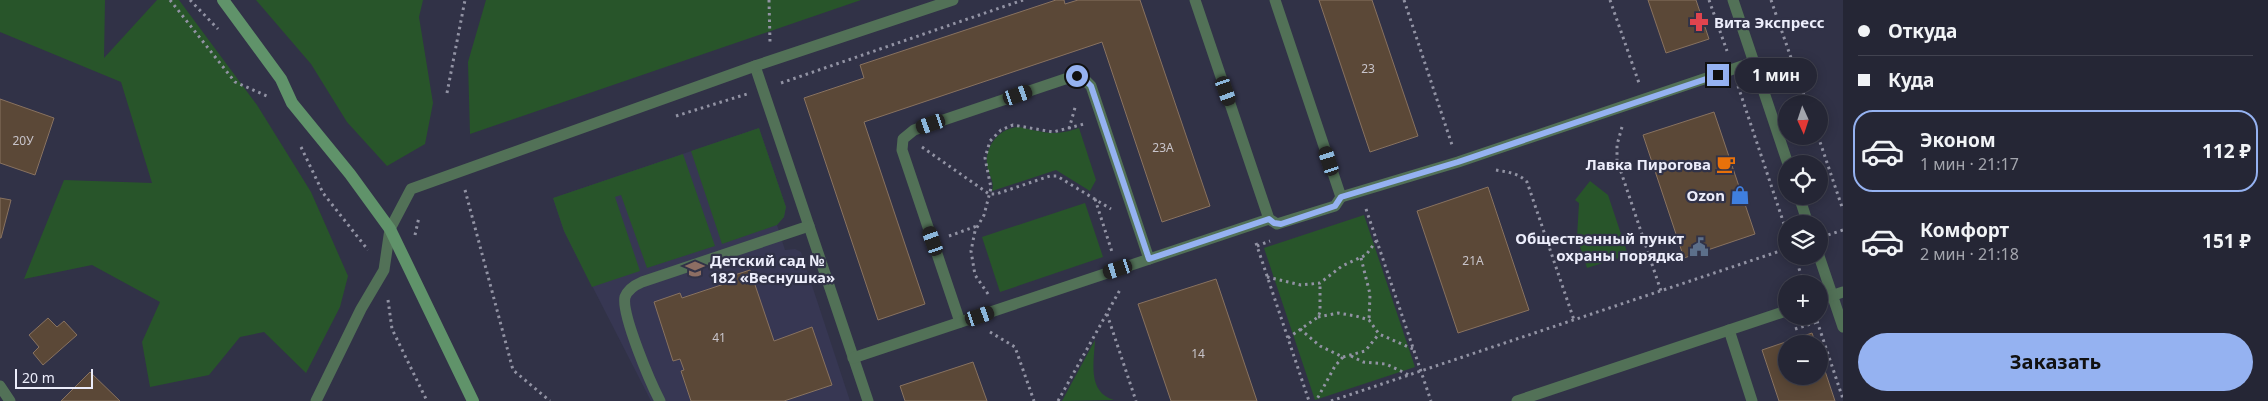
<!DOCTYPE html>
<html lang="ru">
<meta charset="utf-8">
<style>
:root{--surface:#252635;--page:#313241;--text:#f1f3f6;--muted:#a3a5ad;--line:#424350;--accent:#95b2f1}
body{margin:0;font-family:"Noto Sans",sans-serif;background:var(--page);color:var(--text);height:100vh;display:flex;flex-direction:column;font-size:19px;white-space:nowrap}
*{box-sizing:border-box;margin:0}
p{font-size:16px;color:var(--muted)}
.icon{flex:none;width:28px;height:28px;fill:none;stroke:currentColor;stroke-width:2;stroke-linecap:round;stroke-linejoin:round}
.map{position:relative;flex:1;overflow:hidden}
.details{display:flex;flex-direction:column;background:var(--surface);width:425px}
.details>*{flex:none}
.top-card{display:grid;align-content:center;height:110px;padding:0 15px;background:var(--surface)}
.needle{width:32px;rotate:177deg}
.fabs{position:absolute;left:1778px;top:95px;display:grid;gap:10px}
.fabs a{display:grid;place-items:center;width:50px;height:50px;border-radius:50%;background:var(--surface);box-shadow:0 2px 12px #0003,0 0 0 1px var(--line);font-size:25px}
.scale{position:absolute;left:15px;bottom:12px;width:78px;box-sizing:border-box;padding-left:5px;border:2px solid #ecedfb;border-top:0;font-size:14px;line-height:18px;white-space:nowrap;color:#ecedfb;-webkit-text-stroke:4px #313247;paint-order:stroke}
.end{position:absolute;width:22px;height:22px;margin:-11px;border:6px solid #95b2f1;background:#111;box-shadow:0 0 0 2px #111}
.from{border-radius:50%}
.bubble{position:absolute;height:35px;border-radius:18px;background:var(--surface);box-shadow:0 2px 12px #0003,0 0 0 1px var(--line);font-size:16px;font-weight:700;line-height:35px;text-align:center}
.car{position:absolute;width:15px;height:30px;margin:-15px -8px;border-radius:6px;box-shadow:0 0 4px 1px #0007;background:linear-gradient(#222 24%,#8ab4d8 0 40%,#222 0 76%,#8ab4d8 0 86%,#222 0)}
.top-card b{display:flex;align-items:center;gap:18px;height:48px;font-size:19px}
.top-card b+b{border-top:1px solid var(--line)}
.top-card i{width:12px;height:12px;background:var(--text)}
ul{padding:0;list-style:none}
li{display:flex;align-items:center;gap:15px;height:82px;margin:0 10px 8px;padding:0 5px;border:2px solid transparent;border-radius:20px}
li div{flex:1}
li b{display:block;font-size:19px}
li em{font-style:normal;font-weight:700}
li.on{border-color:var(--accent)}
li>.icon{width:45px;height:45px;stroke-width:1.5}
.primary-button{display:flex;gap:10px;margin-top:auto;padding:10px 15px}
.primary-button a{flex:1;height:58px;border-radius:30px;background:var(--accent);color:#111;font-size:20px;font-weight:700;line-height:58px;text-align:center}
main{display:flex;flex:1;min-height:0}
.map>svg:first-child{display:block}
.built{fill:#373753}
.green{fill:#28552a}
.building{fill:#5b4837;stroke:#887260}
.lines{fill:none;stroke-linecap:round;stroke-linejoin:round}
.path{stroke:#9293a4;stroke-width:3;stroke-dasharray:2.5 4;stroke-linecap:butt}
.lane{stroke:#527157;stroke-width:11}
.secondary{stroke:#60936a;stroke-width:12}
.route{stroke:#95b2f1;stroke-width:6}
.labels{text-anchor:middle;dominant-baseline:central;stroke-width:4.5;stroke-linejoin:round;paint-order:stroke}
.number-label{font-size:12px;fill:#c8c4ca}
.poi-label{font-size:15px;font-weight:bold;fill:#ecedfb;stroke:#313247;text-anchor:end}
</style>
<main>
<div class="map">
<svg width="1843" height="401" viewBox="0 0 1843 401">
<rect width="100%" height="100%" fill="#313247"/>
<path class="built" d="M759,128L786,207L784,217L777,225L785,250L795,249L801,252L850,401H651L564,231L553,198Z"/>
<g class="green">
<path d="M0,0H105L104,58L157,0H179L257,105L311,192L348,276L340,307L306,373L264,332L240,337L209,375L150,387L142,342L160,302L92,265L24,279L64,180L152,183L121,82L0,32Z"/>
<path d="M256,0H423L419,17L433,103L425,144L387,166L347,122L311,64Z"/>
<path d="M486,0H861L470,134L468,62Z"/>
<path d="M1019,127C1044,132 1053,137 1079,128L1096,180L1090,191L1056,170L992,191C995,180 988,175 987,165C985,146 999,128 1019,127Z"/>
<path d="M759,128L786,207L784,217L777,225L722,244L691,151Z"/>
<path d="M683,154L715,246L647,268L621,195L615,197L640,271L592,287L564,231L553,198Z"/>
<path d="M1590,181L1608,195L1628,255L1587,268L1577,237L1579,203L1575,200Z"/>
<path d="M1085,203L1103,257L1000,292L982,237Z"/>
<path d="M1364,215L1415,367L1315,400L1264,248Z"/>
<path d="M1095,340C1094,362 1087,392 1114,400L1062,401Z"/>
</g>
<g class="building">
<path d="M1056,0H1064L1065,4L1078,0H1140L1210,206L1162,222L1102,42L864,122L925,304L878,320L804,98L864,78L860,65Z"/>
<path d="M1319,0H1372L1418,136L1370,152Z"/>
<path d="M1648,0H1696L1709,39L1666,53Z"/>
<path d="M0,99L54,118L35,175L0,163Z"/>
<path d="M1714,112L1755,234L1684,258L1643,135Z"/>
<path d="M1488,187L1529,310L1458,333L1417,211Z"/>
<path d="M0,198L11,200L1,238H0Z"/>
<path d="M750,270L774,341L812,327L832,385L784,401H691L681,371L684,370L680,359L673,361L654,302L680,293L682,298L724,284L722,279Z"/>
<path d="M1216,279L1257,401H1171L1138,304Z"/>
<path d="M48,318L57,327L64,321L77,335L43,365L33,353L39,347L29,335Z"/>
<path d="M1812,333L1816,344H1786V376H1819V353L1835,401H1779L1762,350Z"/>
<path d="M973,362L987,401H905L900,386Z"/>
<path d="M90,372L120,401H61Z"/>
</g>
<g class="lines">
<g class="path">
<path d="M170,0L235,82L267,96"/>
<path d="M190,0L218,29"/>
<path d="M769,0L770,42"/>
<path d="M1404,0L1452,145"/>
<path d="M1610,0L1639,83"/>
<path d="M1709,0L1727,51"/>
<path d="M1771,0L1807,104"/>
<path d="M781,83L1023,0"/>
<path d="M1738,86L1786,230"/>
<path d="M447,93L465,0"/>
<path d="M676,116L747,94"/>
<path d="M1622,127L1617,145V160L1661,291"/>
<path d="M1069,129L1076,104"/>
<path d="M1818,136L1843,210"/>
<path d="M301,147L323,193L368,250"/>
<path d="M922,147L989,194H996L1050,176H1057L1111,209"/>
<path d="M1496,170C1507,172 1519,173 1527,182L1574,320"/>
<path d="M465,190L513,370L550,401"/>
<path d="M1095,199L1112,252"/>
<path d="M1366,209L1431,401"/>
<path d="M415,235L419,217"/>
<path d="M949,236L977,226"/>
<path d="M1822,237L1843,230"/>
<path d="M1256,243L1309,401"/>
<path d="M1257,246L1270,241"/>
<path d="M1795,256L1804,284"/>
<path d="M1361,258L1370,294L1369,320"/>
<path d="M1267,277L1301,285L1320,283L1342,266L1366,255L1377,240"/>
<path d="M988,294L975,275L971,251L975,231L984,215L991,188L985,158L990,141L1001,130L1013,125L1053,132L1084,124"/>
<path d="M388,300L392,329L427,401"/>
<path d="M1107,314L1136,401"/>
<path d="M1318,317L1338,313L1356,316L1369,320L1379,334L1413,349"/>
<path d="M1817,321L1843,399"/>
<path d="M1300,329L1320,346L1343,357L1335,366L1316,401"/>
<path d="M1795,329L1817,322"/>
<path d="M990,332L1015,347L1034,401"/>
<path d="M1288,338L1318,317L1320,312V283"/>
<path d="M1351,356L1363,362L1386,364L1409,375"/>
<path d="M1343,357L1365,351L1379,334"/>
<path d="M1058,401L1121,288"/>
<path d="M1331,401L1786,249"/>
</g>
<g class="lane">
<path d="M1195,0L1269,219L1277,224L1335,206L1341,197L1275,0"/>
<path d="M1733,0L1788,164"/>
<path d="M755,66L868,401"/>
<path d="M1799,196L1808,224"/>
<path d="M1341,197L1458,162L1754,62"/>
<path d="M1819,256L1843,327"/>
<path d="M1819,300L1843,292"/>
<path d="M960,322L902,150L903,139L914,130L1071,77L1083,78L1091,86L1149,259"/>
<path d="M1729,330L1752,401"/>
<path d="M853,358L1269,219"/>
<path d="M0,386L10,401"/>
<path d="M316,401L361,309L384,270L390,229L411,189L755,66L953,0"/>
<path d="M660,401C651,384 621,314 625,297C628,289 635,285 642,282L809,226"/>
<path d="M1517,401L1786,311"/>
</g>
<path class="secondary" d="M223,0L281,79L292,103L350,174L390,229L473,401"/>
</g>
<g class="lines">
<path class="route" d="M1077,76L1083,78L1091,86L1149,259L1269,219L1274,223L1281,224L1335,206L1341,197L1458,162L1718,75"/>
</g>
<defs>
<g id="pharmacy-bare" transform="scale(1.5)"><path d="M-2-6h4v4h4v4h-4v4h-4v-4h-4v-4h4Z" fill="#e0444e" stroke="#313247" stroke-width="2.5" paint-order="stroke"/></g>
<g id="cafe-bare" transform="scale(1.5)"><path d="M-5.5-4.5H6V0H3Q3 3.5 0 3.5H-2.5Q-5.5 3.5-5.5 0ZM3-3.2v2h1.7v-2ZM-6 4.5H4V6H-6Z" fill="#e8710a" stroke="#313247" stroke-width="2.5" paint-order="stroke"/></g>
<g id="shop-bare" transform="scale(1.5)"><path d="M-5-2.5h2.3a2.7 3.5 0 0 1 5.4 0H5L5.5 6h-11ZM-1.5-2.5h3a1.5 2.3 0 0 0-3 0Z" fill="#3f7fe0" stroke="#313247" stroke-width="2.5" paint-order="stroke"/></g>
<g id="civic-bare" transform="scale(1.5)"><path d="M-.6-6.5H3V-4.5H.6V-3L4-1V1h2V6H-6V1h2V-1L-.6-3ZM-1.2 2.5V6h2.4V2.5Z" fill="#5c6f8a" stroke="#313247" stroke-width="2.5" paint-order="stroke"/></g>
<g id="school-bare" transform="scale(1.5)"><path d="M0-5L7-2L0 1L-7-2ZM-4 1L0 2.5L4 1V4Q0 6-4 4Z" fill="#8d6e63" stroke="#313247" stroke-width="2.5" paint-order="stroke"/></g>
</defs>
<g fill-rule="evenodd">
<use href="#pharmacy-bare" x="1699" y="22"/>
<use href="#cafe-bare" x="1726" y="164"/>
<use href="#shop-bare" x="1740" y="195"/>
<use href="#civic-bare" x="1699" y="247"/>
<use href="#school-bare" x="695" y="269"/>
</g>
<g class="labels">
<g class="number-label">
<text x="1368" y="68">23</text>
<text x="23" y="140">20У</text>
<text x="1163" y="147">23А</text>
<text x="1473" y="260">21А</text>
<text x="719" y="337">41</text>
<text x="1198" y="353">14</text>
</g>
<g class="poi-label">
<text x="1714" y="22" text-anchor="start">Вита Экспресс</text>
<text x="1711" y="164">Лавка Пирогова</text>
<text x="1725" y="195">Ozon</text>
<text x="1684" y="238">Общественный пункт<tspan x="1684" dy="17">охраны порядка</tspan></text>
<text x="710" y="260" text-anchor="start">Детский сад №<tspan x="710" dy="17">182 «Веснушка»</tspan></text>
</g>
</g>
</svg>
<div class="fabs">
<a><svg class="needle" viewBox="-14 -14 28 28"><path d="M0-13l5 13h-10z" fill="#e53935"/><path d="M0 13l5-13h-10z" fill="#a3a5ad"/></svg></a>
<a><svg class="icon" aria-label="locate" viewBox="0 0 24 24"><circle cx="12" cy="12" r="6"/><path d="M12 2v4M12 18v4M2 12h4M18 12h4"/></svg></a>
<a><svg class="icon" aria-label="layers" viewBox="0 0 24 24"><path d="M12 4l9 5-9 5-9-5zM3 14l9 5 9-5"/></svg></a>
<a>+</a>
<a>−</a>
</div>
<div class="scale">20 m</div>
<i class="end from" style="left:1077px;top:76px"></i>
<i class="end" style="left:1718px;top:75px"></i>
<div class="bubble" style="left:1735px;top:58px;width:82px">1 мин</div>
<i class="car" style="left:1226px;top:91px;rotate:161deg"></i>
<i class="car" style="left:1018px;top:95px;rotate:71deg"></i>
<i class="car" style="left:931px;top:124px;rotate:251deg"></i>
<i class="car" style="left:1329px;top:161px;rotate:342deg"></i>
<i class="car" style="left:933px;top:241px;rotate:341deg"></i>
<i class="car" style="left:1118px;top:269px;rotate:252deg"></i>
<i class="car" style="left:980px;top:316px;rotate:71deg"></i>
</div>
<section class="details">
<div class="top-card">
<b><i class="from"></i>Откуда</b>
<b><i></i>Куда</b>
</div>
<ul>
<li class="on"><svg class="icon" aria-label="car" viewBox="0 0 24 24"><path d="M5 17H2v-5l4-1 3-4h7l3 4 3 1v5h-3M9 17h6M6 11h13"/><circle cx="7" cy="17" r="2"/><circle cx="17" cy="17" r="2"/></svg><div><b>Эконом</b><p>1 мин · 21:17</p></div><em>112 ₽</em></li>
<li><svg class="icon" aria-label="car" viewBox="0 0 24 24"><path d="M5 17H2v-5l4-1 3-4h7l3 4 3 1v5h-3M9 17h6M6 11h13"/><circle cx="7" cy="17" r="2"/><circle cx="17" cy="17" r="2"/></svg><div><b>Комфорт</b><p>2 мин · 21:18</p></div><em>151 ₽</em></li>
</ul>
<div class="primary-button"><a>Заказать</a></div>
</section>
</main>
